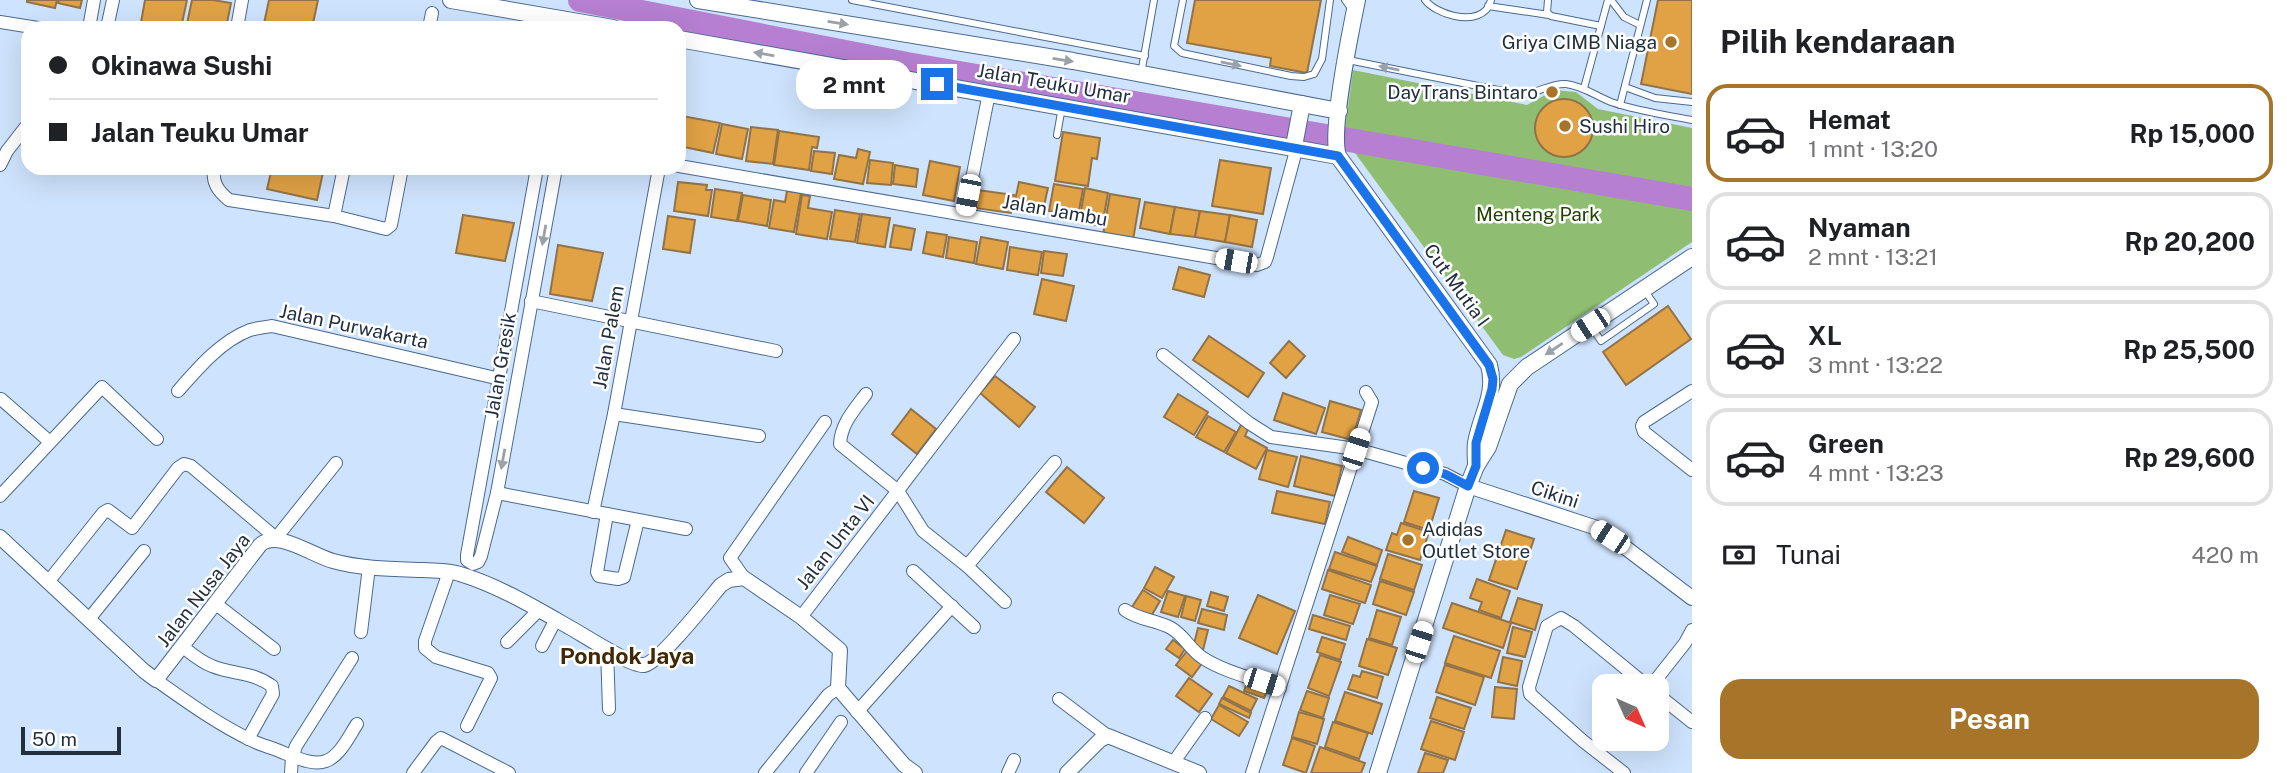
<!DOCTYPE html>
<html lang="id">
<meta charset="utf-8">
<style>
:root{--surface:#fff;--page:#f6f6f6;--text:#202124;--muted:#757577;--line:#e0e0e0;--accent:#a6752a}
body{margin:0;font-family:"Public Sans",sans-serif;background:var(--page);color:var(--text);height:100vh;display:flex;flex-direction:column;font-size:26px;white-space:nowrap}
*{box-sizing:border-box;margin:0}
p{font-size:23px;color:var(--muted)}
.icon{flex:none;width:38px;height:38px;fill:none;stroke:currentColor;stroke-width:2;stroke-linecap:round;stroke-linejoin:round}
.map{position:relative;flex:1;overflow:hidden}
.details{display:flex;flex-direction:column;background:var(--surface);width:595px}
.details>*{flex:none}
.banner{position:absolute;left:21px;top:21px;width:665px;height:154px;border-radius:21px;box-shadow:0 7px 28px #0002;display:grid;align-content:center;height:154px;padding:0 28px;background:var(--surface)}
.needle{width:46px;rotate:135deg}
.controls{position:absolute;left:1592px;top:674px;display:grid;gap:14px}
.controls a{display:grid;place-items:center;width:77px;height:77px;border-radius:14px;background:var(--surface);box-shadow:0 7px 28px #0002;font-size:35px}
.scale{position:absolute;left:21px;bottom:18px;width:100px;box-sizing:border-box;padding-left:7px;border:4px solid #212f3f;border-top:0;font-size:19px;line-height:24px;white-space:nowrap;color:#212f3f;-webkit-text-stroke:5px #fff;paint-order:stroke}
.end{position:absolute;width:32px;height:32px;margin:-16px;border:9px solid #1a73e8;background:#fff;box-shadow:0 0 0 4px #fff}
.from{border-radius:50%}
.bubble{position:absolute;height:49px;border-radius:21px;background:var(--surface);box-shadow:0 7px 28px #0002;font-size:23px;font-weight:700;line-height:49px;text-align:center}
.car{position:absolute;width:21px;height:42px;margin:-21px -10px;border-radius:9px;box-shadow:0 0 5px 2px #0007;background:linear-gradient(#fff 24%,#345 0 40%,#fff 0 76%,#345 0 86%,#fff 0)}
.banner b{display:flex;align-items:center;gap:24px;height:66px;font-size:26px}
.banner b+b{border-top:2px solid var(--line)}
.banner i{width:18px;height:18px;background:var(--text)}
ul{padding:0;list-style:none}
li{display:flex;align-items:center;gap:21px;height:98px;margin:0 14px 10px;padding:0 14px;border:4px solid var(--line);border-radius:21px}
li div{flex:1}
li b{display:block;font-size:26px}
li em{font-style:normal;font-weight:700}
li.on{border-color:var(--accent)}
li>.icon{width:63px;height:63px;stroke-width:1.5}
h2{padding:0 28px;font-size:32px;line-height:84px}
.pay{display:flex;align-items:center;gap:18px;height:77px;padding:0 28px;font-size:26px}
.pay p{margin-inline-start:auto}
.cta{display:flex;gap:14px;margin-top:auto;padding:14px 28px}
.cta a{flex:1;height:80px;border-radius:21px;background:var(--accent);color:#fff;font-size:28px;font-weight:700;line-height:80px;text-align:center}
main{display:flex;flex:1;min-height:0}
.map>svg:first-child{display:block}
.green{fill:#8fbe73}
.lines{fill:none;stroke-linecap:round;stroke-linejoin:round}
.river{stroke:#b67fd1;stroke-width:24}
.building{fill:#e0a245;stroke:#927348;stroke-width:2}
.service-casing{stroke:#4a6990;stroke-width:8}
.minor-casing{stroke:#4a6990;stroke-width:14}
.tertiary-casing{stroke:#4a6990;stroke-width:16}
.secondary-casing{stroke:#4a6990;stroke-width:18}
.service{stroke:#fff;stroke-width:6}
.minor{stroke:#fff;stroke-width:12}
.tertiary{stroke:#fff;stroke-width:14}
.secondary{stroke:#fff;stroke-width:16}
.oneway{fill:#9ba1a9}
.route{stroke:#1a73e8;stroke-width:9}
.poi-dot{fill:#a6752a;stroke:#fff;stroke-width:2.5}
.labels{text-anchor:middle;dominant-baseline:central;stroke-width:5;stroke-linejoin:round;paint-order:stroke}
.poi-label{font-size:19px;fill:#212f3f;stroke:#fff;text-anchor:end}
.street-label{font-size:19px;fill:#212f3f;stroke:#fff}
.park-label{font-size:19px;fill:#204202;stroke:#fff}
.quarter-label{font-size:23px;font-weight:bold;fill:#402904;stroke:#fff}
</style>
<main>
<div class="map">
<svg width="1692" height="773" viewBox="0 0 1692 773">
<rect width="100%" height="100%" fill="#cee3fd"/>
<path class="green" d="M1353,70L1527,105L1554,90L1576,92L1598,109L1692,128V242L1521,357L1514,359L1503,355L1344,138Z"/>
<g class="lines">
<path class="river" d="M580,0L907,64L1692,199"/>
</g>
<g class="building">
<path d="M27,0H57L55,8L27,2Z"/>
<path d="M59,0H82L80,8L58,3Z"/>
<path d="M145,0H187L181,28H140Z"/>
<path d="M192,0H213L231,3L226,28H186Z"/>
<path d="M269,0H318L312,28H263Z"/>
<path d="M1195,0H1321L1307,73L1270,66L1271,58L1187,43Z"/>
<path d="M1658,0H1692V94L1641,84Z"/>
<circle cx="1564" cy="128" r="29"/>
<path d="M682,116L720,123L713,153L679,146Z"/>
<path d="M722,124L748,129L742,159L716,154Z"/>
<path d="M751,127L778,130L773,164L746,161Z"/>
<path d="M779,131L819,137L817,148L812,147L809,170L774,165Z"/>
<path d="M1063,132L1100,138L1097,159L1092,158L1088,186L1055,181Z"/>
<path d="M858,149L870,152L863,184L834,179L839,155L856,158Z"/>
<path d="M814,151L835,153L832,174L811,171Z"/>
<path d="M870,160L893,163L891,185L867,183Z"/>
<path d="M1220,160L1271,168L1263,214L1212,206Z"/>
<path d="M930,161L960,167L954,201L923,195Z"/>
<path d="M895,165L918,169L916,187L893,184Z"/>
<path d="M272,168H324L317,200L267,189Z"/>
<path d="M678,182L707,185L706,190H712L708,216L674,211Z"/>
<path d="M1019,182L1048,188L1043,210L1014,205Z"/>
<path d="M1054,184L1083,189L1078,216L1049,211Z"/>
<path d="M1085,188L1108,193L1102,226L1079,222Z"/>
<path d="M715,189L742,193L737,221L711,217Z"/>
<path d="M978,190L1014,195L1011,213L975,208Z"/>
<path d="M787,191L801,193L794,232L769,228L774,200L785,202Z"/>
<path d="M1110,194L1140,199L1133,240L1103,235Z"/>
<path d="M743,195L771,200L767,226L738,221Z"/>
<path d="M802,195L810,196L808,208L832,212L827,239L796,234Z"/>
<path d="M1145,202L1175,207L1170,234L1140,228Z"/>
<path d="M1175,207L1200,211L1195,237L1170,234Z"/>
<path d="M835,210L860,214L855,242L830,239Z"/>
<path d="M1200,211L1230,215L1225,242L1195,237Z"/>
<path d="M862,214L890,218L885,247L857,243Z"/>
<path d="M463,215L514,223L505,261L456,253Z"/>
<path d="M1230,215L1257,220L1252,247L1225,242Z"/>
<path d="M668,216L695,220L690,253L663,249Z"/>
<path d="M894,225L915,229L911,250L890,247Z"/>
<path d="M927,232L947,235L943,257L923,253Z"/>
<path d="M949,237L977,242L974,263L946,258Z"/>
<path d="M981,237L1008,242L1003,269L976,264Z"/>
<path d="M558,245L603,253L592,301L550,294Z"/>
<path d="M1010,247L1042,252L1038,275L1007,270Z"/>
<path d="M1044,251L1067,254L1063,276L1041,273Z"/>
<path d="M1179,267L1210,275L1204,297L1173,289Z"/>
<path d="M1042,279L1074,286L1066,321L1034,314Z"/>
<path d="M1668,306L1691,339L1626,385L1603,352Z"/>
<path d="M1209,336L1264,373L1248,397L1193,360Z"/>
<path d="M1289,341L1305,356L1286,378L1270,363Z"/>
<path d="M995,376L1035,407L1019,427L980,393Z"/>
<path d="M1283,393L1325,408L1316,434L1274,420Z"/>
<path d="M1178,394L1208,412L1194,435L1164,417Z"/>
<path d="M1330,401L1361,410L1352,440L1322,432Z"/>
<path d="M911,409L936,429L917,454L892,434Z"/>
<path d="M1208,416L1236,432L1224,452L1196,437Z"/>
<path d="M1242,423L1249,427L1245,436L1267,448L1256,469L1226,453Z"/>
<path d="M1267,450L1297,457L1288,487L1259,479Z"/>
<path d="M1301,456L1342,466L1335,496L1294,486Z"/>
<path d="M1067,467L1104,498L1084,523L1046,492Z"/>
<path d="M1277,491L1330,502L1325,524L1272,513Z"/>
<path d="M1414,491L1439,498L1429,530L1404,522Z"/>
<path d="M1401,523L1429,532L1420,560L1386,550L1392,533L1397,535Z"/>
<path d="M1506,530L1534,539L1517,589L1489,580Z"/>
<path d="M1348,537L1382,550L1377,565L1342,552Z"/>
<path d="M1335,552L1377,566L1371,582L1329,569Z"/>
<path d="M1388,554L1422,565L1414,590L1380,579Z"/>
<path d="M1155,567L1174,577L1162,598L1144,588Z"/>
<path d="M1328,570L1371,585L1365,603L1322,589Z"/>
<path d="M1477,579L1510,591L1501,618L1479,610L1482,602L1470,598Z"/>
<path d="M1380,581L1414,592L1406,615L1373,604Z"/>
<path d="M1143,590L1160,601L1150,618L1132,607Z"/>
<path d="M1168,591L1185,596L1178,617L1161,612Z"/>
<path d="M1211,592L1228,597L1224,611L1207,606Z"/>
<path d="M1258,595L1295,611L1277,654L1239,638Z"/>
<path d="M1330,595L1360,604L1353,624L1324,615Z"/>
<path d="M1186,596L1201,600L1195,621L1181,617Z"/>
<path d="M1518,598L1542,605L1535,630L1510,622Z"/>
<path d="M1452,603L1511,623L1503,648L1443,628Z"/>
<path d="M1202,609L1227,615L1224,630L1198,623Z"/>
<path d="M1377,610L1401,617L1392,645L1369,638Z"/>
<path d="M1313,615L1350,626L1346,640L1309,629Z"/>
<path d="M1513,627L1532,632L1525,657L1507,653Z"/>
<path d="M1198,628L1208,630L1203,650L1193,648Z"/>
<path d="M1454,636L1500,651L1491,678L1445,663Z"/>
<path d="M1322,637L1345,644L1340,660L1317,652Z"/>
<path d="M1367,639L1397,648L1388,675L1359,666Z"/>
<path d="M1173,640L1185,649L1179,658L1166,649Z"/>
<path d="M1187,651L1203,662L1192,677L1176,665Z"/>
<path d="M1320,655L1341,662L1329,696L1308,688Z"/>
<path d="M1503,657L1522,661L1517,686L1498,682Z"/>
<path d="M1445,665L1484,677L1475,705L1436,692Z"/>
<path d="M1362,671L1383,677L1377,698L1348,689L1353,675L1360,677Z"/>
<path d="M1189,678L1212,694L1199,712L1176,696Z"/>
<path d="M1247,683L1267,691L1264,698L1244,691Z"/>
<path d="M1229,686L1257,699L1251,711L1223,697Z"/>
<path d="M1495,687L1517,689L1514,719L1492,717Z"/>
<path d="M1307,691L1329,698L1323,718L1300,710Z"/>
<path d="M1345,692L1382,704L1372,734L1335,721Z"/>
<path d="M1437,697L1471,708L1464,729L1430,718Z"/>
<path d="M1222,698L1251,713L1249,718L1219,704Z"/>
<path d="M1219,705L1248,722L1239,736L1211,719Z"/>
<path d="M1299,712L1324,719L1317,744L1292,737Z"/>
<path d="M1431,721L1464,732L1455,760L1421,749Z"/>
<path d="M1333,722L1368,733L1359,759L1325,747Z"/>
<path d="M1292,738L1315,746L1306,773L1283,765Z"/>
<path d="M1320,747L1365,763L1361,773H1311Z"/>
<path d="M1425,753L1448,760L1443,773H1418Z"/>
</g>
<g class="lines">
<g class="service-casing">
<g id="service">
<path d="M852,0L1145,56"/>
<path d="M1183,0L1174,46L1182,53L1291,76L1304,77L1314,74L1322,59L1330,0"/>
<path d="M1345,0L1353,11"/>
<path d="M1425,0C1436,14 1471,25 1486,10C1489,7 1490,3 1491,0"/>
<path d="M1548,0L1547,12L1551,16L1601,26"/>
<path d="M1611,0L1624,17L1640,25"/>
<path d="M1488,6L1549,15"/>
<path d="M1348,60L1518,94C1536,95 1549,83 1566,84C1583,86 1596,96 1611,102C1637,111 1665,115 1692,120"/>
<path d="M1141,74L1154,0"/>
<path d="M1625,87L1655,98L1692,102"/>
<path d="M1584,88L1608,0"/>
<path d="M1620,105L1647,0"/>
<path d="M1057,135L1062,107"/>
<path d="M1591,326L1601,341L1654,304L1645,291"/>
</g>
</g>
<g class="minor-casing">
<g id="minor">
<path d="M0,22L38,28"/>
<path d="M89,28L94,0"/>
<path d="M107,28L113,0"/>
<path d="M237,28L242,0"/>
<path d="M429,28L432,13"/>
<path d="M0,165L7,151L28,124"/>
<path d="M679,166L1257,265L1265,262L1267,257L1297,147"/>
<path d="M214,168C212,183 218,191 229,200L334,216L386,229L391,225L402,168"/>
<path d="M537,168L467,555V560L473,564L478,562L481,556L497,493L556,168"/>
<path d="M965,214L989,93"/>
<path d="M334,216L344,168"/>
<path d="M531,301L776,351"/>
<path d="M1163,355L1249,423L1271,437L1356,449L1445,474L1468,486"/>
<path d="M178,391C198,368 221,341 250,330C257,328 265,327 272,326L500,379"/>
<path d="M1692,391L1644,422L1642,426L1644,432L1692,470"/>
<path d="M866,394C854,410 841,424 840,444L898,491L923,531L967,566L1055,462"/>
<path d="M1,399L50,442"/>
<path d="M614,414L759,436"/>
<path d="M497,493L686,529"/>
<path d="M0,496L102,387L157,439"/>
<path d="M593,512L614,414L659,168"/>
<path d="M607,514L597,572L599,576L618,579L624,577L638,520"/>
<path d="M967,566L1005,602"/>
<path d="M913,571L974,627"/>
<path d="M449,572L425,641V648L436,657L488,673L491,678L467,726"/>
<path d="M744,578L730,558L825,422"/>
<path d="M48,582L103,513L108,510L132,528L178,468L184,464L191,466L276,538L336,463"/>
<path d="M216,604L274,649"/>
<path d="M1125,610C1139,620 1156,620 1171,628C1184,635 1190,650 1203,658C1222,671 1258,680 1280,688"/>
<path d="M801,617L1014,339"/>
<path d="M89,619L144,551"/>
<path d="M361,632L369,567"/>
<path d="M507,642L539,610"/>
<path d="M542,646L556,619"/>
<path d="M183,647C192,654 201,662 212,666C234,675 251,671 272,686L273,694L248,739"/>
<path d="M607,650L609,709"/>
<path d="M156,680C187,702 219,725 253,741C263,746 274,748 284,753C295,757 313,766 326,761C340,756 349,736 357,724"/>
<path d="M1651,686L1685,643L1692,630"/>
<path d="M1657,694L1692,722"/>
<path d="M1059,699L1108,736"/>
<path d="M857,712L952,606"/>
<path d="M1173,763L1205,718"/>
<path d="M291,773L292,758L296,746L352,658"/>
<path d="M413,773L436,742L441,738L509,773"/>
<path d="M765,773L828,695L838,688"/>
<path d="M806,773L841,722"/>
<path d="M1008,773L1014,760"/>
<path d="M1252,773L1372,402L1366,392"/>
<path d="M1624,773L1583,741L1530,694L1529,687L1547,626L1561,618L1574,626L1647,686"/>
</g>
</g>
<g class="tertiary-casing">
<g id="tertiary">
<path d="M1468,486L1597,528L1622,545L1692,598"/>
<path d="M0,537L144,671L156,680L260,545C277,529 313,556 333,561C362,569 394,569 423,570C435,571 448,570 460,574C499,586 534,607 569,627C582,634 632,667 644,665C659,663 709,599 721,585L729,580L744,578L801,617L840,650L838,688L904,765L915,773"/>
<path d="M1067,773L1100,740L1108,736L1199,773"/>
</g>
</g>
<g class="secondary-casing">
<g id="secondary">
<path d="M451,0L613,28"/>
<path d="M698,0L1073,61L1339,111"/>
<path d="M1357,0C1351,29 1330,132 1338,156L1489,365C1497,395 1481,414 1476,443C1475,450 1476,458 1476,466"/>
<path d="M679,39L1338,156"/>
<path d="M1294,146L1302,104"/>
<path d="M1378,773L1468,486L1476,466L1488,447L1510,384L1527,367L1692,257"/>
</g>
</g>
<use href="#service" class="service"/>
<use href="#minor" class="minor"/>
<use href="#tertiary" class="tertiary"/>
<use href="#secondary" class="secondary"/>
</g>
<defs><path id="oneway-solid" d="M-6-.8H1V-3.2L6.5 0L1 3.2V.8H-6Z" transform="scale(1.75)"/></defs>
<g class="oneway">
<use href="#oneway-solid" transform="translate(838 23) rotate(9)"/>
<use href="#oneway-solid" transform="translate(764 54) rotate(-170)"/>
<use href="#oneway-solid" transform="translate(1063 60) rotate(9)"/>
<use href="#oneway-solid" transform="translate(1231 64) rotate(11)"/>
<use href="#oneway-solid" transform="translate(1389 68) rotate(-169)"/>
<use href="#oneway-solid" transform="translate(544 235) rotate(100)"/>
<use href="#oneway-solid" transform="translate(1554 349) rotate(146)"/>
<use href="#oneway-solid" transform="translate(503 459) rotate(100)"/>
</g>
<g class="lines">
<path class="route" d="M937,84L1338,156L1489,365L1493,379L1492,389L1476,443V466L1468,486L1445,474L1423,468"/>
</g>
<g class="poi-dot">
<circle cx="1671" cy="42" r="7"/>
<circle cx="1552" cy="92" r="7"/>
<circle cx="1565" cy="126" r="7"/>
<circle cx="1408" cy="540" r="7"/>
</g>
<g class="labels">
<g class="poi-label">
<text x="1657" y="42">Griya CIMB Niaga</text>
<text x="1538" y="92">DayTrans Bintaro</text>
<text x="1579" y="126" text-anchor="start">Sushi Hiro</text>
<text x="1422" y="529" text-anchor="start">Adidas<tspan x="1422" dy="22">Outlet Store</tspan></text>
</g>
<g class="street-label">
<text transform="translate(1054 83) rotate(10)">Jalan Teuku Umar</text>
<text transform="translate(1055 210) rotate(10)">Jalan Jambu</text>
<text transform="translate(1457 285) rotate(54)">Cut Mutia I</text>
<text transform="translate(354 326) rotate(12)">Jalan Purwakarta</text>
<text transform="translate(608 337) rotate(-80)">Jalan Palem</text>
<text transform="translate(500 365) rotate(-80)">Jalan Gresik</text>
<text transform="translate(1555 494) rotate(18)">Cikini</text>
<text transform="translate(835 542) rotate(-52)">Jalan Unta VI</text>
<text transform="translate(203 590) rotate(-52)">Jalan Nusa Jaya</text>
</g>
<g class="park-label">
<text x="1538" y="214">Menteng Park</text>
</g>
<g class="quarter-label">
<text x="627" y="655">Pondok Jaya</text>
</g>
</g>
</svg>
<div class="controls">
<a><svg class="needle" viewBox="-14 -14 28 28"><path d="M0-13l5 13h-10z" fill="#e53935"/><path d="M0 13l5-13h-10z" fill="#757577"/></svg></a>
</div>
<div class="scale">50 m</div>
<i class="end from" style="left:1423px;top:468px"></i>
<i class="end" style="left:937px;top:84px"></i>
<div class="bubble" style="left:796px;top:60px;width:116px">2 mnt</div>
<i class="car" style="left:968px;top:195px;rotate:191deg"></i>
<i class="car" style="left:1236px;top:261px;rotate:280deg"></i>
<i class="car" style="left:1590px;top:325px;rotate:237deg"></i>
<i class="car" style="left:1356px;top:449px;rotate:18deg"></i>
<i class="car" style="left:1610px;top:537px;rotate:303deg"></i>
<i class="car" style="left:1419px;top:642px;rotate:18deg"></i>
<i class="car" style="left:1264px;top:682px;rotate:108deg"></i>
<div class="banner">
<b><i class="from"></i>Okinawa Sushi</b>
<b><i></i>Jalan Teuku Umar</b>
</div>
</div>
<section class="details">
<h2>Pilih kendaraan</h2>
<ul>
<li class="on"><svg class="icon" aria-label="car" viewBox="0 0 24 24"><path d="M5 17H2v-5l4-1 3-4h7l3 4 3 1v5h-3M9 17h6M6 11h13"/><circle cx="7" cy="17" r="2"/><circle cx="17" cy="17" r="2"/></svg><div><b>Hemat</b><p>1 mnt · 13:20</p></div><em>Rp 15,000</em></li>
<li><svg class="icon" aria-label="car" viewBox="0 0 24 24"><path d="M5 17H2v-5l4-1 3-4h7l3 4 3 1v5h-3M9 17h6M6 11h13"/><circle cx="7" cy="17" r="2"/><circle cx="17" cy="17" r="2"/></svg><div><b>Nyaman</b><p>2 mnt · 13:21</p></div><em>Rp 20,200</em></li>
<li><svg class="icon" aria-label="car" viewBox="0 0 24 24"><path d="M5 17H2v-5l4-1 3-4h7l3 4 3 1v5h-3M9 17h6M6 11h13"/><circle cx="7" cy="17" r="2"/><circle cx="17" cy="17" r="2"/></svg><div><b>XL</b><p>3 mnt · 13:22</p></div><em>Rp 25,500</em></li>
<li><svg class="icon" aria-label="car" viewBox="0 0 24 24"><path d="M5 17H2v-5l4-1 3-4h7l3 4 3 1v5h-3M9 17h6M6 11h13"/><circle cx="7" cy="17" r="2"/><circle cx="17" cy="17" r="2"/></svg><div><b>Green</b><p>4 mnt · 13:23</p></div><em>Rp 29,600</em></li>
</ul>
<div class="pay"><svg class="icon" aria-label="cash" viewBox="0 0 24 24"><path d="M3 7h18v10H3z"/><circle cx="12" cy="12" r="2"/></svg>Tunai<p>420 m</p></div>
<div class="cta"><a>Pesan</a></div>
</section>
</main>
